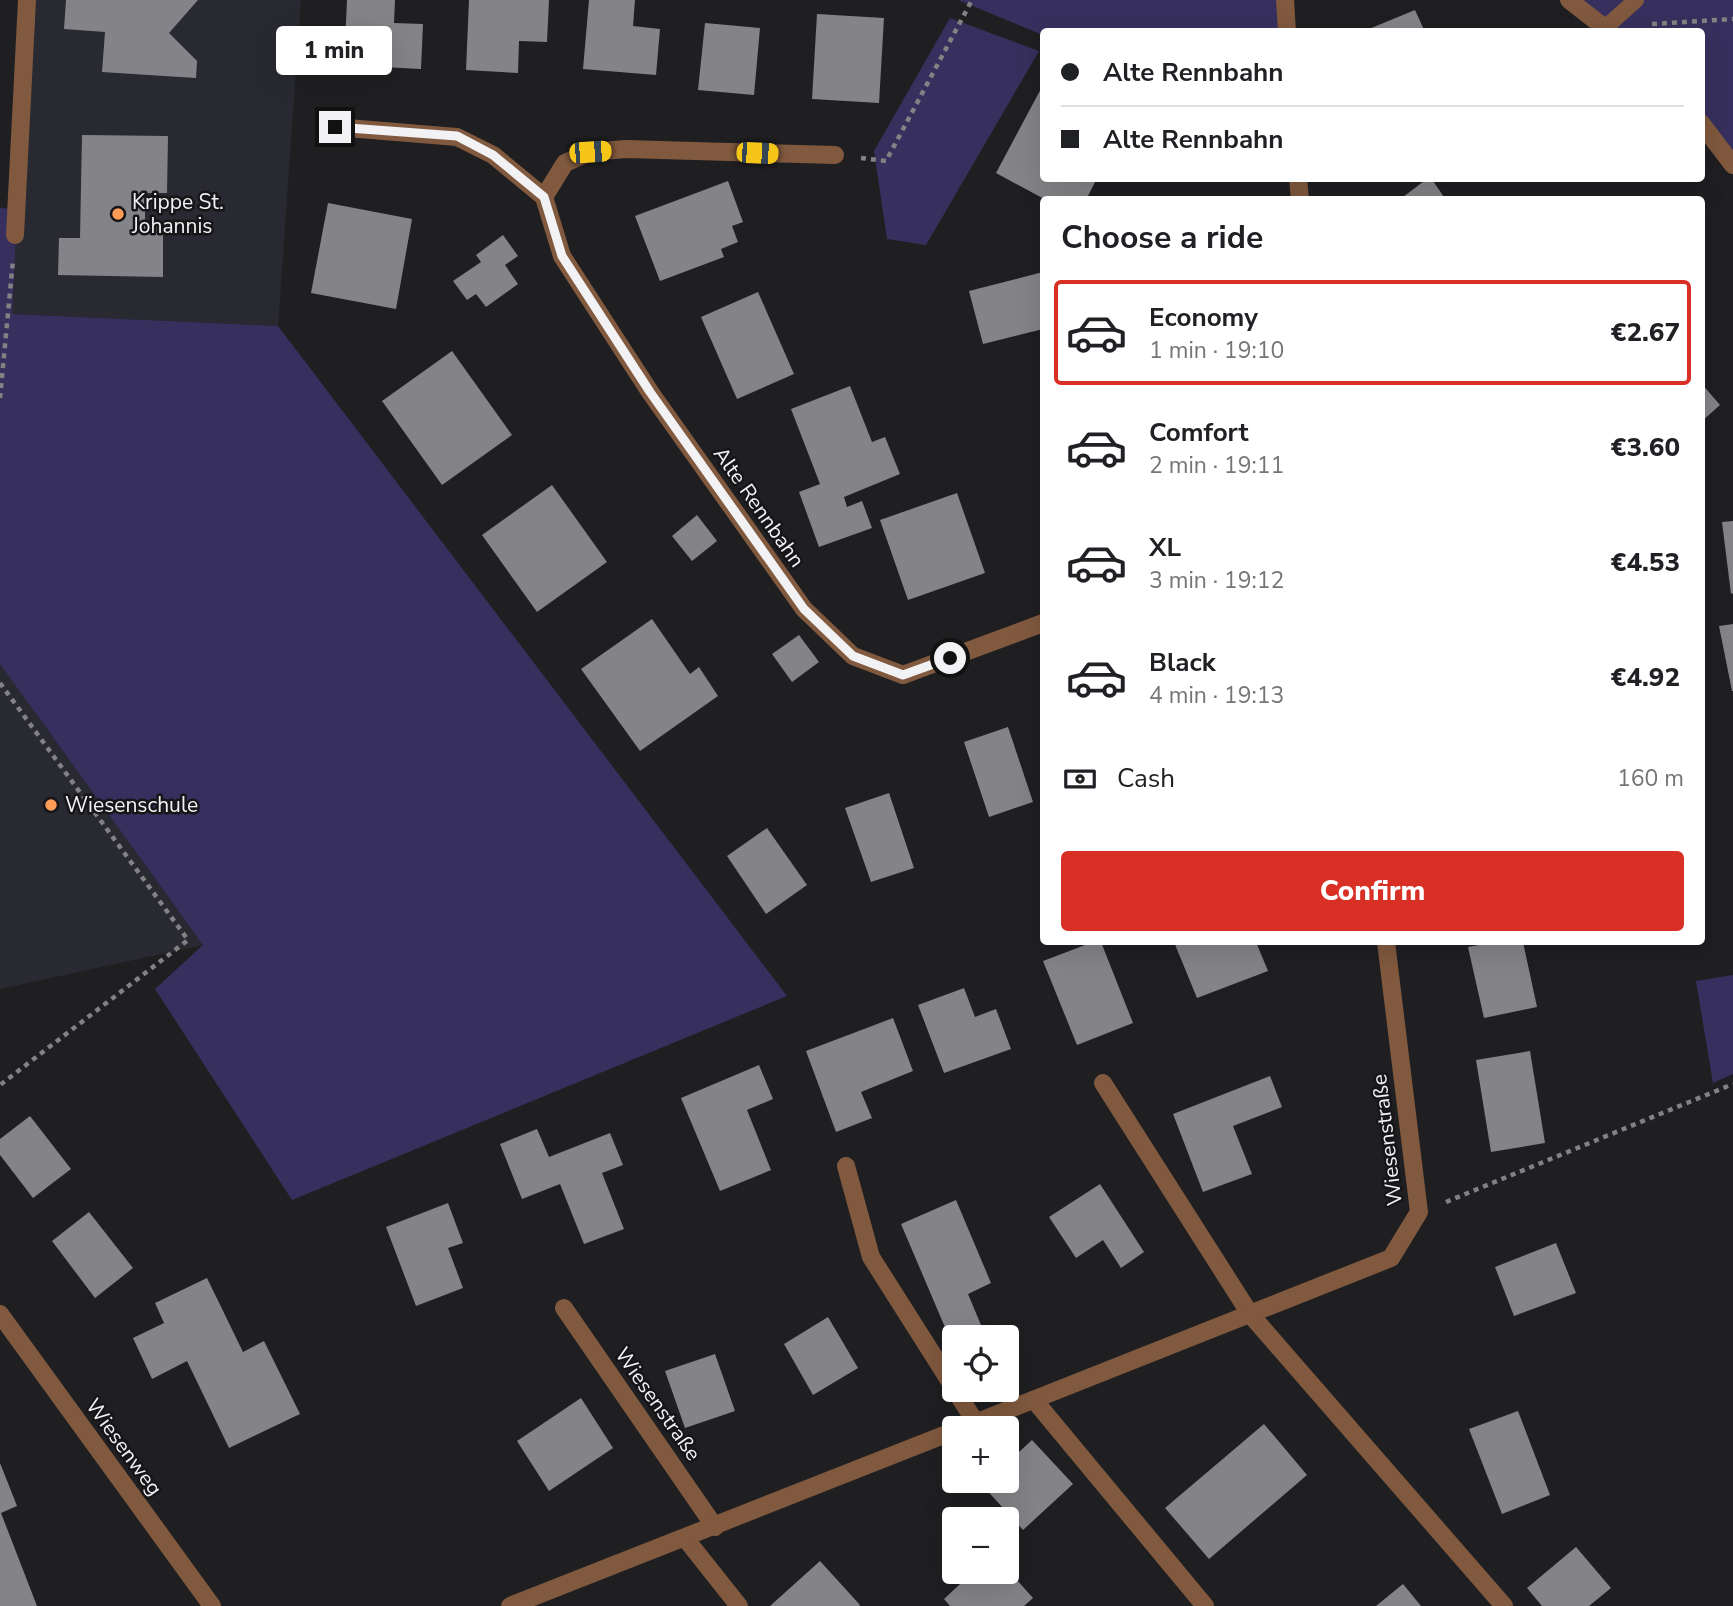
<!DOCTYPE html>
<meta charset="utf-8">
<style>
:root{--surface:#fff;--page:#f2f2f2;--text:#202124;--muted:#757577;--line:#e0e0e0;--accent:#d93025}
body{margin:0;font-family:"Nunito Sans",sans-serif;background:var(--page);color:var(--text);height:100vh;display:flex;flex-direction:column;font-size:26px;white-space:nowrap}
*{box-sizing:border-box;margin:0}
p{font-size:23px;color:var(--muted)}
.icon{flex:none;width:38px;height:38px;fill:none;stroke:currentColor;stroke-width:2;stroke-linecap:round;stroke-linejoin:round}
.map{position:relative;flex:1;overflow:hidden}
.sheet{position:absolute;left:1040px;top:196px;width:665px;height:749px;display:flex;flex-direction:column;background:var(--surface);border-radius:7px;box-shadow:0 7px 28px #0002}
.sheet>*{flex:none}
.guide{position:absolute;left:1040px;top:28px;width:665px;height:154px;border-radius:7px;box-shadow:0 7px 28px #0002;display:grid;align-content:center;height:154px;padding:0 21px;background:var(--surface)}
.tools{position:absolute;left:942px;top:1325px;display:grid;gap:14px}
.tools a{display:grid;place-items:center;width:77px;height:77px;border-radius:7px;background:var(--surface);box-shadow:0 7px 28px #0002;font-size:35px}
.end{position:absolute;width:32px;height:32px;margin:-16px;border:9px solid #f2f2f4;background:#111;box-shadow:0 0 0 4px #111}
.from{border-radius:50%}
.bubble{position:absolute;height:49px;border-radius:7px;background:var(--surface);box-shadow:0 7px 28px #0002;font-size:23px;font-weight:800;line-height:49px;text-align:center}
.car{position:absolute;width:21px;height:42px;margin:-21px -10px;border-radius:9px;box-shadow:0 0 5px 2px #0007;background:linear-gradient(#f5c518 24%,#345 0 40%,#f5c518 0 76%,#345 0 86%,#f5c518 0)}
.guide b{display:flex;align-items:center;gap:24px;height:66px;font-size:26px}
.guide b+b{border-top:2px solid var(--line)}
.guide i{width:18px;height:18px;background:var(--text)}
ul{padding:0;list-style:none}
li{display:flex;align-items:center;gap:21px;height:105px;margin:0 14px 10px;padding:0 7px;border:4px solid transparent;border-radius:7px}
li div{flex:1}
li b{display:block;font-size:26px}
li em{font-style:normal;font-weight:800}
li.selected{border-color:var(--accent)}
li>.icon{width:63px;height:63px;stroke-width:1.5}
h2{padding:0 21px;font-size:32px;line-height:84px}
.pay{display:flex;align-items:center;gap:18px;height:77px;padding:0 21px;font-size:26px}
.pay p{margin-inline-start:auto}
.action{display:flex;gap:14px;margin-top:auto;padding:14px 21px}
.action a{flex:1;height:80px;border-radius:7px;background:var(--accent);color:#fff;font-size:28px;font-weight:800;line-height:80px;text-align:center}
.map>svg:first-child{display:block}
.built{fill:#292931}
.green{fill:#37305e}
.building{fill:#848488}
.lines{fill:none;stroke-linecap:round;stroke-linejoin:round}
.path{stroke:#828285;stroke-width:4.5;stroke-dasharray:5 5;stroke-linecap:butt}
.lane{stroke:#80593e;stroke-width:16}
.street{stroke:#80593e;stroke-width:18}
.route{stroke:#f2f2f4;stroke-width:9}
.poi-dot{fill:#fd9c56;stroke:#161518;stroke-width:2.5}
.labels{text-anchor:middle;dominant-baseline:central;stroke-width:5;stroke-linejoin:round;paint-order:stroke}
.poi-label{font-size:21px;fill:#f2f2f4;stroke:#161518;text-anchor:start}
.street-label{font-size:21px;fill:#f2f2f4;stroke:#161518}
</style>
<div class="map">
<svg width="1733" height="1606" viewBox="0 0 1733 1606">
<rect width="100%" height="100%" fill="#1f1f22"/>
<g class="built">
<path d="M27,0H301L278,326L11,314Z"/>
<path d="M0,664L203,945L0,989Z"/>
</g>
<g class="green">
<path d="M958,0H1285L1287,31L1043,32V35Z"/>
<path d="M1569,0H1733V165L1701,123V32L1610,31Z"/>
<path d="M950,18L1039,51L926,245L887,239L874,151Z"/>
<path d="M0,208L17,209L12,314L278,326L787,996L292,1200L155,989L203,945L0,664Z"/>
<path d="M1733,975V1074L1713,1083L1696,981Z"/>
</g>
<g class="building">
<path d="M66,0H198L169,33L197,61L196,78L102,72L105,32L64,29Z"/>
<path d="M347,0H395L394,23L423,24L421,69L344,65Z"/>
<path d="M469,0H549L547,42L519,41L518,73L466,70Z"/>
<path d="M589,0H635L633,26L660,29L656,75L583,69Z"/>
<path d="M1415,10L1425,32H1364V31Z"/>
<path d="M817,14L884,18L879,103L812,99Z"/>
<path d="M705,23L760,28L754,95L698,90Z"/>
<path d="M1043,85V178H1097L1086,200H1046L996,173Z"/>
<path d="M82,135L168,136L167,193H145V225H163V277L58,275L59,238H80Z"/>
<path d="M1428,178H1431L1446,200H1399Z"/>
<path d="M728,181L743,222L732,226L738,242L721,249L724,257L660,281L635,216Z"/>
<path d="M328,203L412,219L396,309L311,293Z"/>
<path d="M503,235L518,256L505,265L518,284L486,307L476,294L467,300L453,281L481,262L476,255Z"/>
<path d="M1043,272V329L983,344L969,291Z"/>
<path d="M758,292L794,374L737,399L701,317Z"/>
<path d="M452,351L512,435L442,485L382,401Z"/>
<path d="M1701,383L1720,405L1701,422Z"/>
<path d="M850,386L872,442L885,437L900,474L844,497L847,507L862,501L872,528L819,547L799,492L820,484L791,409Z"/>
<path d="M552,485L607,562L537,612L482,535Z"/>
<path d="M957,493L985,573L908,600L880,520Z"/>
<path d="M697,515L717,541L692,561L672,536Z"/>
<path d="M1733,521V593L1731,594L1722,522Z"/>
<path d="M652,619L690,674L699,667L718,696L640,751L581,669Z"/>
<path d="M1733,624V691H1732L1719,626Z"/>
<path d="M799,635L819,662L792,682L772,654Z"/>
<path d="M1008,727L1033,802L989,817L964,742Z"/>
<path d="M889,793L914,868L871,882L845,808Z"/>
<path d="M767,828L807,885L766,914L727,856Z"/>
<path d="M1093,942H1101L1133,1023L1077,1045L1043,961Z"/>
<path d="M1174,942H1256L1268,971L1197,998Z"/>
<path d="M1495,942H1523L1537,1007L1484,1018L1468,947Z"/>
<path d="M964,988L975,1017L996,1009L1011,1049L944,1073L918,1005Z"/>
<path d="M893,1018L913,1071L861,1092L872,1118L836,1132L806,1051Z"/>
<path d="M1530,1051L1545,1143L1491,1152L1476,1060Z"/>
<path d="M759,1065L773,1099L747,1110L771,1170L720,1191L681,1098Z"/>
<path d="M1270,1076L1282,1107L1233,1126L1252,1174L1203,1192L1173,1114Z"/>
<path d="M30,1116L71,1169L33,1198L0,1155V1139Z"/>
<path d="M537,1129L549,1157L610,1133L623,1165L602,1173L624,1229L584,1244L560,1184L522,1199L500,1144Z"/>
<path d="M1100,1184L1144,1252L1121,1268L1103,1240L1076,1258L1049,1217Z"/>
<path d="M956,1200L991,1283L968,1294L981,1325L950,1339L901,1224Z"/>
<path d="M448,1203L463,1243L448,1248L463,1288L416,1306L386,1227Z"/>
<path d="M89,1212L133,1268L95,1298L52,1241Z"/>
<path d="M1556,1243L1576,1293L1514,1316L1495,1267Z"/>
<path d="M207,1278L243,1352L264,1341L300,1414L229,1448L187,1361L152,1379L133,1338L164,1323L155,1303Z"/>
<path d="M828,1317L858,1368L813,1395L784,1344Z"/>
<path d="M715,1354L735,1411L685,1428L665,1371Z"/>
<path d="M581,1398L613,1448L549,1491L517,1441Z"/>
<path d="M1518,1411L1550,1495L1502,1514L1469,1429Z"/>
<path d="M1264,1424L1307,1475L1209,1559L1165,1508Z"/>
<path d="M1032,1440L1073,1484L1023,1530L983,1486L989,1480H1006V1464Z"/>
<path d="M0,1463L17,1506L1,1513L37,1606H0Z"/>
<path d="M1576,1547L1611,1588L1589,1606H1542L1527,1588Z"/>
<path d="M820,1561L860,1605L859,1606H770Z"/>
<path d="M1006,1568L1033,1598L1024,1606H950L944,1599L973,1572H1006Z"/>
<path d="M1403,1584L1421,1606H1376Z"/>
</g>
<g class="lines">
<g class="path">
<path d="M1652,24L1733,19"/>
<path d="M861,158L886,161L972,0"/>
<path d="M0,398L13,260"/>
<path d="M0,683L188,940L0,1085"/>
<path d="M1446,1202L1733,1084"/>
</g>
<path class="lane" d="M1606,27L1636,0"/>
<g class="street">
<path d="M1285,0L1287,32"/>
<path d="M1569,0L1610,32"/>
<path d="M1701,123L1733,165"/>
<path d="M335,127L457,137L493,155L544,197"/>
<path d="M835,155L626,149L590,152L565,163L544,197L562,256L650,392L804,609L853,656L903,675L1043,623"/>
<path d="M1298,178L1300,200"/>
<path d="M15,235L27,0"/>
<path d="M1103,1083L1250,1314L1504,1606"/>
<path d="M846,1166L871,1257L954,1388"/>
<path d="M564,1308L715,1527"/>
<path d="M0,1314L212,1606"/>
<path d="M955,1390L976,1423"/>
<path d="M1034,1400L1205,1606"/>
<path d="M962,1428L1391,1258L1419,1212L1386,942"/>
<path d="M685,1538L739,1606"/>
<path d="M510,1606L954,1431"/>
</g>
</g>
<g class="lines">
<path class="route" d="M335,127L457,136L493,155L544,197L562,256L650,392L804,609L853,656L903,675L950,658"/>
</g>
<g class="poi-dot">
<circle cx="118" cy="214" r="7"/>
<circle cx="51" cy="805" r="7"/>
</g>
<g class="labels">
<g class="poi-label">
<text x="132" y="202">Krippe St.<tspan x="132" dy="24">Johannis</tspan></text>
<text x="65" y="805">Wiesenschule</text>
</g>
<g class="street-label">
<text transform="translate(759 507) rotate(55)">Alte Rennbahn</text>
<text transform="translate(1387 1140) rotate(-97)">Wiesenstraße</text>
<text transform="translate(658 1404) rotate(55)">Wiesenstraße</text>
<text transform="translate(124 1447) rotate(54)">Wiesenweg</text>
</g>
</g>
</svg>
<div class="tools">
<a><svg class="icon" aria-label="locate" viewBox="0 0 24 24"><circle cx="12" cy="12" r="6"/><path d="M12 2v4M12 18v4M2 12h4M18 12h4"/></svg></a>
<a>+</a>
<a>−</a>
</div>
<i class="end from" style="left:950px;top:658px"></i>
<i class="end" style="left:335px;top:127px"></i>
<div class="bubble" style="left:276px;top:26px;width:116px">1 min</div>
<i class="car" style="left:590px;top:152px;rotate:86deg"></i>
<i class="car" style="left:757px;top:153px;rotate:92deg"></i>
<div class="guide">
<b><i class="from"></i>Alte Rennbahn</b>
<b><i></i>Alte Rennbahn</b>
</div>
<section class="sheet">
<h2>Choose a ride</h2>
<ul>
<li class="selected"><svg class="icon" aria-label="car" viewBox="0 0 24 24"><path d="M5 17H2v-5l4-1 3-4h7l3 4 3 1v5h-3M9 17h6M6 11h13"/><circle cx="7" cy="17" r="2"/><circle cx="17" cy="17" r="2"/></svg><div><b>Economy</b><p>1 min · 19:10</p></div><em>€2.67</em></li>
<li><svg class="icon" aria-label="car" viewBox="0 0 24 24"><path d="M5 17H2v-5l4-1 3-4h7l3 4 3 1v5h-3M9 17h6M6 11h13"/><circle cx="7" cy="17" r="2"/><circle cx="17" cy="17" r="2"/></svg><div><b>Comfort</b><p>2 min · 19:11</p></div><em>€3.60</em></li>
<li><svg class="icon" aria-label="car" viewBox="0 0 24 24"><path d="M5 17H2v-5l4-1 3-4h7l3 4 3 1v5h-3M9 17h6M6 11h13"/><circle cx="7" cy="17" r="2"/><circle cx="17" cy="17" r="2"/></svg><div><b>XL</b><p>3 min · 19:12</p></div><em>€4.53</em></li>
<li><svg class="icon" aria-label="car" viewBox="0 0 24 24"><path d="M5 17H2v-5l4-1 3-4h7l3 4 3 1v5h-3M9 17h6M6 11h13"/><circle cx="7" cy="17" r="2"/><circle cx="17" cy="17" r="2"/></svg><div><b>Black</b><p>4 min · 19:13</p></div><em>€4.92</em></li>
</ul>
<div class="pay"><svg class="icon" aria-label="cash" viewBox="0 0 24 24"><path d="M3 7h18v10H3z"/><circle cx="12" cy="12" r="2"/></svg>Cash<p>160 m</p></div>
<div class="action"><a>Confirm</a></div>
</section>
</div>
